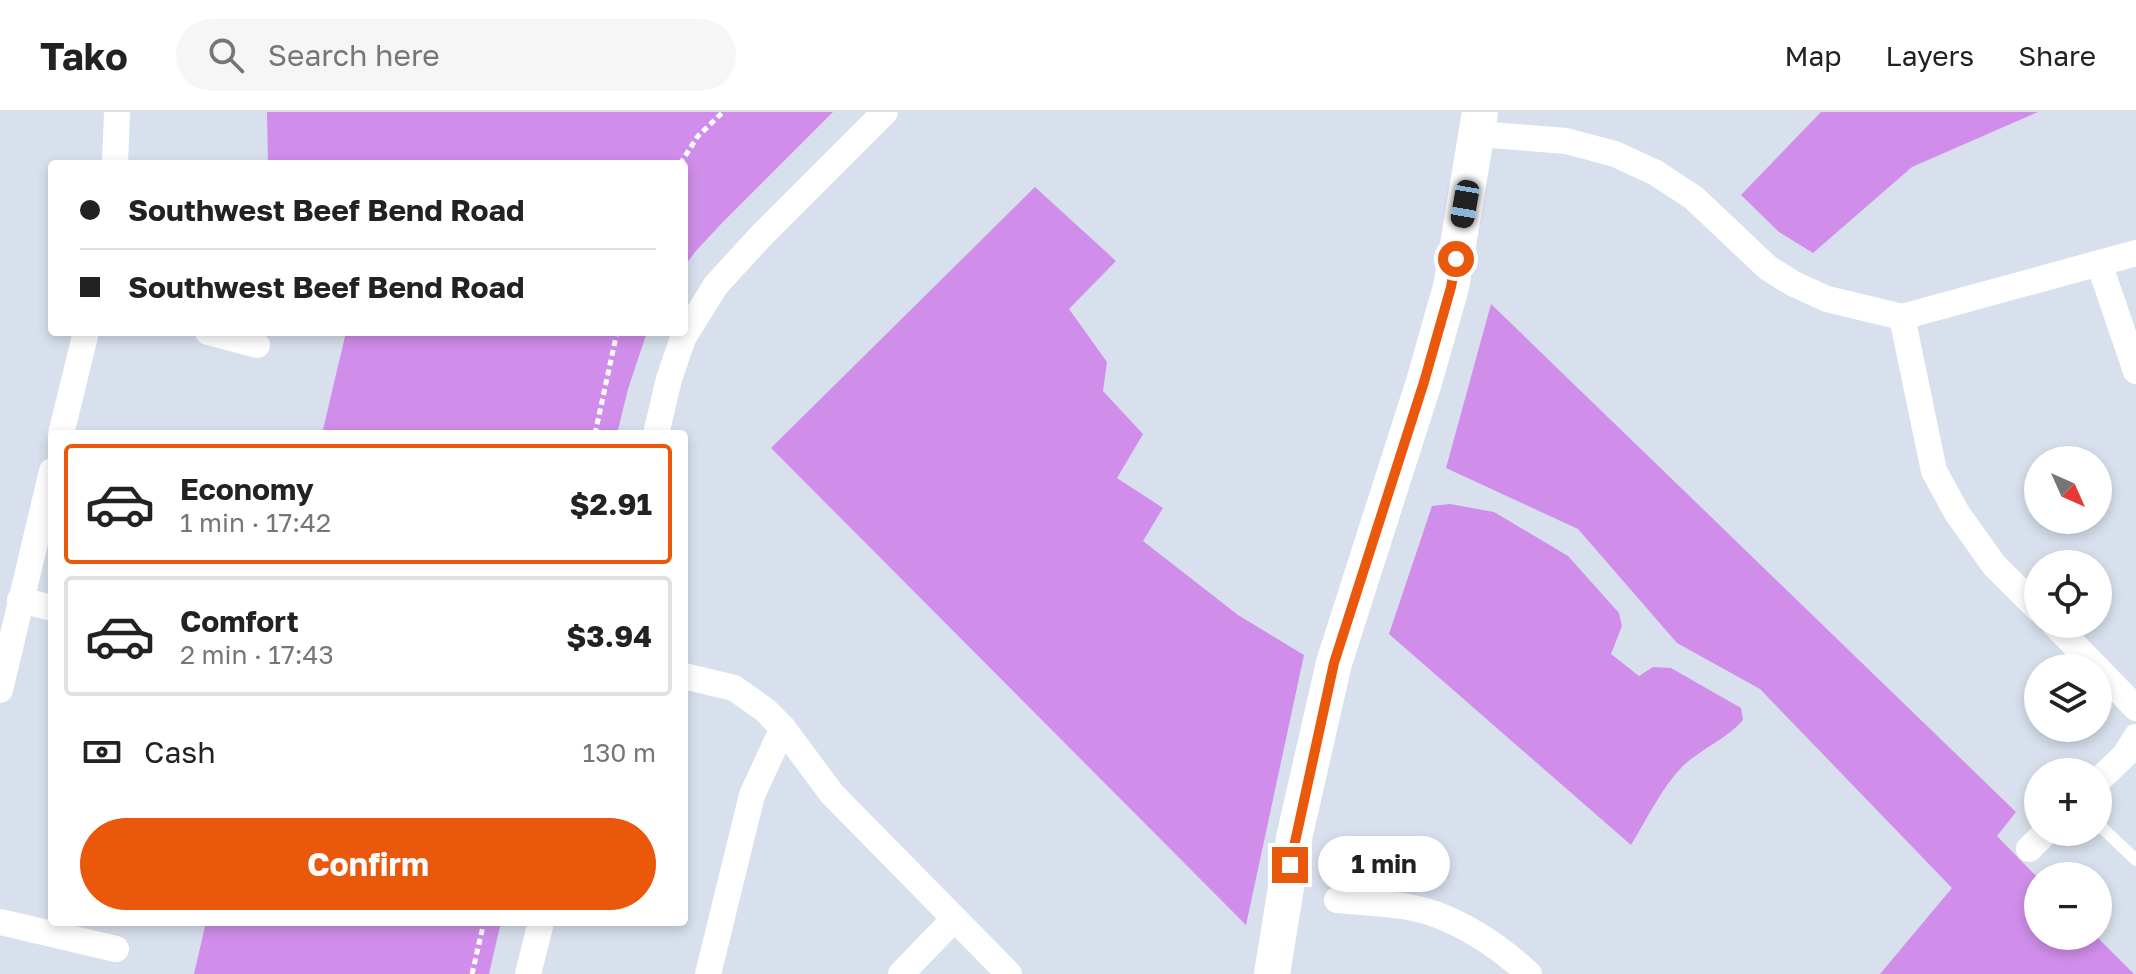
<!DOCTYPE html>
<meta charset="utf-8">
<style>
:root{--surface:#fff;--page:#f6f6f6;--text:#222;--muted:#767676;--line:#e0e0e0;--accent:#ea580c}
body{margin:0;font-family:"Golos Text",sans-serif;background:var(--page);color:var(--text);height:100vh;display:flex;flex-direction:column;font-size:30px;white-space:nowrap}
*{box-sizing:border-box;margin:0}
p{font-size:26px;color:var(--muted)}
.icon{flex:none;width:44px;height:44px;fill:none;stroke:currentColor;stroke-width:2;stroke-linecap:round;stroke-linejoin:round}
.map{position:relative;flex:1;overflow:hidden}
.details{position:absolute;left:48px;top:318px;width:640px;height:496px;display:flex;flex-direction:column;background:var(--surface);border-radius:8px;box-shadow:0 4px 12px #0003}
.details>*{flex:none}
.guide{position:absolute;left:48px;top:48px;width:640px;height:176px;border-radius:8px;box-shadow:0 4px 12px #0003;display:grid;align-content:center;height:176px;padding:0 32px;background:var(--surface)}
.needle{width:52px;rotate:135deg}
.buttons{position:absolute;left:2024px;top:334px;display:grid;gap:16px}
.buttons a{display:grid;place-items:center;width:88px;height:88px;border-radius:50%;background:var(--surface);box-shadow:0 4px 12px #0003;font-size:40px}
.end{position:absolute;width:36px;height:36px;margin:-18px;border:10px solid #ea580c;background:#fff;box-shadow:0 0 0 4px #fff}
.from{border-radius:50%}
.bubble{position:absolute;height:56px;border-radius:28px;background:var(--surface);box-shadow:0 4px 12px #0003;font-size:26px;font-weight:700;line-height:56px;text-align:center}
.car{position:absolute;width:24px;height:48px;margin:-24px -12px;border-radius:10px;box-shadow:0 0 6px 2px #0007;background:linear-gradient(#222 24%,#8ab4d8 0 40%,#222 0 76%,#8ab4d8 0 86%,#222 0)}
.guide b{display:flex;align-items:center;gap:28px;height:76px;font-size:30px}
.guide b+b{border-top:2px solid var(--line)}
.guide i{width:20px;height:20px;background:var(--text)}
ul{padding:14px 0 0;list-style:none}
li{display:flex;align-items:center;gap:24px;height:120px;margin:0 16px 12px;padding:0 16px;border:4px solid var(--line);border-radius:8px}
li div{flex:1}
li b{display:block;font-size:30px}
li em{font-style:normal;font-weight:700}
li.active{border-color:var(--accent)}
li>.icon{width:72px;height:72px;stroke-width:1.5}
.pay{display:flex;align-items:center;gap:20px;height:88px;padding:0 32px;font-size:30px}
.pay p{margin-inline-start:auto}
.action{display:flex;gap:16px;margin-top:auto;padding:16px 32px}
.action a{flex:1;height:92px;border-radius:48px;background:var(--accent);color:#fff;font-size:32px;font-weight:700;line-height:92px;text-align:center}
header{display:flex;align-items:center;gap:48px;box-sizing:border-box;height:112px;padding:0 40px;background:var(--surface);border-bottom:2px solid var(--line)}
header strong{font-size:38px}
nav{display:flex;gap:44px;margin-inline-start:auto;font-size:28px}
.search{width:560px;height:72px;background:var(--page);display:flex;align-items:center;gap:20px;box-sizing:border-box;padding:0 28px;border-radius:44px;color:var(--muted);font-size:30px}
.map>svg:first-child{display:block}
.green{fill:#d08eea}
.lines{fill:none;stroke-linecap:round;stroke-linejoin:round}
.path{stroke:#fff;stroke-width:5;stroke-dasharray:6 4;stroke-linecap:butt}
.service{stroke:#fff;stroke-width:12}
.minor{stroke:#fff;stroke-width:26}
.secondary{stroke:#fff;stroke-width:36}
.route{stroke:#ea580c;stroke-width:10}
</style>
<header>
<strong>Tako</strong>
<div class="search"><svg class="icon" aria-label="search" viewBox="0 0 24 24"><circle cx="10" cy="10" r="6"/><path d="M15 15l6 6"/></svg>Search here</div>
<nav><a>Map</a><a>Layers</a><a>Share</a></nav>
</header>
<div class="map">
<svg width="2136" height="862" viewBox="0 0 2136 862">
<rect width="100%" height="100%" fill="#d8e0ed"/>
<g class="green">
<path d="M267,0H833L721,112L695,140L684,155V52H268Z"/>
<path d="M1821,0H2038L1912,55L1813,141L1779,120L1741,83Z"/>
<path d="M1035,75L1116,149L1069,197L1107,250L1103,279L1143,322L1117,366L1163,396L1143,429L1238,503L1304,543L1246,813L771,336Z"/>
<path d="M1491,192L2016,700L1997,724L2038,766V824H2096L2134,862H1880L1952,776L1760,577L1677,531L1578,417L1446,356Z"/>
<path d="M346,220H647L628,277L617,322H322Z"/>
<path d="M1450,392L1494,400L1568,444L1619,501L1622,514L1611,542L1639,564L1653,555L1671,556L1741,596L1743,608C1727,627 1702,636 1683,654C1662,675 1647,707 1631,733L1389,522L1432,394Z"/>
<path d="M206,810H501L489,862H194Z"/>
</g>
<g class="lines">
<g class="path">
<path d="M680,52L698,24L723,0"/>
<path d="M595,322L617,220"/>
<path d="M472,862L484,810"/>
</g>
<path class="service" d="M2098,712L2136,748"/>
<g class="minor">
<path d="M1478,22L1566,29L1615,42L1656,61L1694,86L1768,156L1794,172L1827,187L1902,205L2136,141"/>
<path d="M115,52L117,0"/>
<path d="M2099,151L2136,259"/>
<path d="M1902,205L1934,359L1957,401L1994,453L2038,497"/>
<path d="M208,220L257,233"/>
<path d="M61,322L86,220"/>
<path d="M656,322L669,267L683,226L716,173L760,125L885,0"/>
<path d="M20,488L52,496"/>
<path d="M2054,512L2136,596"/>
<path d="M684,564L734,576L765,598L783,616L832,682L1009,862"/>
<path d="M0,578L52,359"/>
<path d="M2098,669L2125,643L2136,625"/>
<path d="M2029,737L2046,720"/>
<path d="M1337,788C1369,791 1405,791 1435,802C1470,815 1502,837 1529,862"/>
<path d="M0,810L116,837"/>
<path d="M528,862L541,810"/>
<path d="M708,862L752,683L783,616"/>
<path d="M901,862L954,807"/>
</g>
<path class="secondary" d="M1272,862L1294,726L1334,551L1424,270L1451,175L1480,0"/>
</g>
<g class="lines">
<path class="route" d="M1290,753L1334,551L1424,270L1451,175L1456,147"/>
</g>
</svg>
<div class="buttons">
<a><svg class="needle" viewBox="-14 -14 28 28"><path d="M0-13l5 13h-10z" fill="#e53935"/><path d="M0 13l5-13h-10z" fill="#767676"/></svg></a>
<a><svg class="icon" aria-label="locate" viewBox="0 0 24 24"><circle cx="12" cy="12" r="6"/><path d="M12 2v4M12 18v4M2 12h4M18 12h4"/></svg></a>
<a><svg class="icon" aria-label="layers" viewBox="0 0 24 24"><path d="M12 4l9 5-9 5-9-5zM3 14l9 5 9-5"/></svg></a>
<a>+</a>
<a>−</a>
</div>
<i class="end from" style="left:1456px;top:147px"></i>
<i class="end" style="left:1290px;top:753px"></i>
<div class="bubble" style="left:1318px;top:724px;width:132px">1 min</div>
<i class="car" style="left:1465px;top:92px;rotate:190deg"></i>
<div class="guide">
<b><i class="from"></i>Southwest Beef Bend Road</b>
<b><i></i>Southwest Beef Bend Road</b>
</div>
<section class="details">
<ul>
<li class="active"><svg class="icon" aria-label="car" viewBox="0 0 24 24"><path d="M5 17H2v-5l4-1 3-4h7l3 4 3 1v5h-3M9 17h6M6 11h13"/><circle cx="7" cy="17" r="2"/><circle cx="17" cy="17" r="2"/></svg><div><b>Economy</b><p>1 min · 17:42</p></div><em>$2.91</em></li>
<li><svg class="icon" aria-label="car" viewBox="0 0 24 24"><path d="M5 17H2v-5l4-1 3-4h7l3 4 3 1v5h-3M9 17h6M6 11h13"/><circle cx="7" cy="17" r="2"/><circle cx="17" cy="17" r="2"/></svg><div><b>Comfort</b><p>2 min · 17:43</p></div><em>$3.94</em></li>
</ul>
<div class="pay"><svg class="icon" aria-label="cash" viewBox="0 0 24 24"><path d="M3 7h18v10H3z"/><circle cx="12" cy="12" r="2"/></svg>Cash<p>130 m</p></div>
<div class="action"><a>Confirm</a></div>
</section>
</div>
